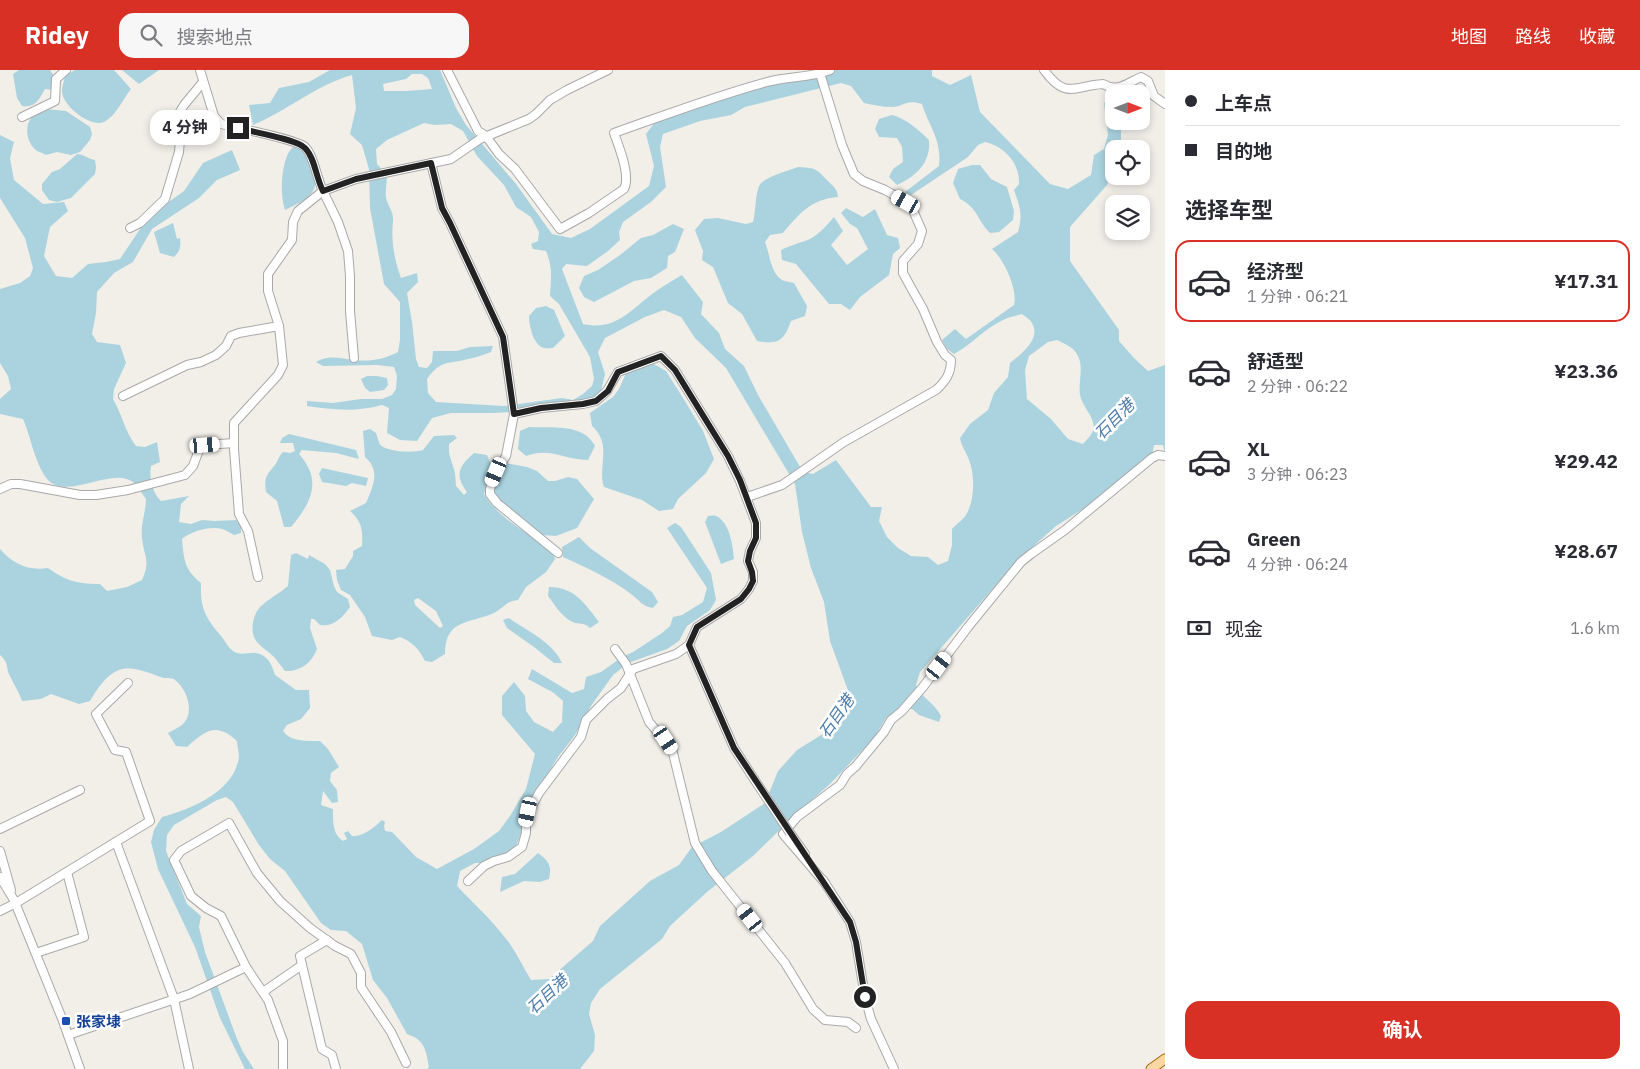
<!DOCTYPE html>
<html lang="zh">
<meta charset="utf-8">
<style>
:root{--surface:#fff;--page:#f7f7f7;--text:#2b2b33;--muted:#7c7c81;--line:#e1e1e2;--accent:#d93025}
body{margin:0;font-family:"IBM Plex Sans","Noto Sans SC",sans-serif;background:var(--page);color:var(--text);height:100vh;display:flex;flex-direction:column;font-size:19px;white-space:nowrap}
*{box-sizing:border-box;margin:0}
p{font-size:16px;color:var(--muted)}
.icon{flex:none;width:28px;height:28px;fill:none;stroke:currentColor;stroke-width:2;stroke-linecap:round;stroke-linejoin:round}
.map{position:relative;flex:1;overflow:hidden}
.sheet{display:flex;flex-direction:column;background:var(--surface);width:475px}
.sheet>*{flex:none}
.banner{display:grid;align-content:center;height:110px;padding:0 20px;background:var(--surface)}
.needle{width:32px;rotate:90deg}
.tools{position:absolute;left:1105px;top:15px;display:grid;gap:10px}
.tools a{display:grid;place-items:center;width:45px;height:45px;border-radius:10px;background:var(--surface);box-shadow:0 2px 8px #0003;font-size:25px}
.end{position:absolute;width:22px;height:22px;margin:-11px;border:6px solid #222;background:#fff;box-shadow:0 0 0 2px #fff}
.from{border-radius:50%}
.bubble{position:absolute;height:35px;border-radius:15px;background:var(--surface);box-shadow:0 2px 8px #0003;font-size:16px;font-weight:700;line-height:35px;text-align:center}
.car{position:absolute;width:15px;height:30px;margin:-15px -8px;border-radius:6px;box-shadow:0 0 4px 1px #0007;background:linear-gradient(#fff 24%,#345 0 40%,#fff 0 76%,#345 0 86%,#fff 0)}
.banner b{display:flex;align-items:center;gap:18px;height:48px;font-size:19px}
.banner b+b{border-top:1px solid var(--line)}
.banner i{width:12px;height:12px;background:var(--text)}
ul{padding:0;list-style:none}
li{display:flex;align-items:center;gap:15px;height:82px;margin:0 10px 8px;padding:0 10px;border:2px solid transparent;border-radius:15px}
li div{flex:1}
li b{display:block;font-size:19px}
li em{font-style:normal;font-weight:700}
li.selected{border-color:var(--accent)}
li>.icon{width:45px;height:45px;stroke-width:1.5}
h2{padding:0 20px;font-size:22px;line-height:60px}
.pay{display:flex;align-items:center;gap:12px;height:55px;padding:0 20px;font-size:19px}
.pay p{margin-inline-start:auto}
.button{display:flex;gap:10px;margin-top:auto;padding:10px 20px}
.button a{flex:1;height:58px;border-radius:15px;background:var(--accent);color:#fff;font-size:20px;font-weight:700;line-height:58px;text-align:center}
header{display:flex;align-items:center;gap:30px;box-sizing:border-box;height:70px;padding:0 25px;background:var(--accent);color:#fff}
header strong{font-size:24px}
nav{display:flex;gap:28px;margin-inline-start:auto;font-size:18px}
.search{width:350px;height:45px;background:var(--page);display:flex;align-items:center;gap:12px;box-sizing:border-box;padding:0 18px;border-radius:15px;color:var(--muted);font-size:19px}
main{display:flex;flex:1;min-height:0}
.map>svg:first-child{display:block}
.water{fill:#aad3df;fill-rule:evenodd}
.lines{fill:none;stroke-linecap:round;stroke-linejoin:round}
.minor-casing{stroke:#a9a9a9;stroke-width:10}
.major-casing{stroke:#a06b00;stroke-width:11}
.minor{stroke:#fff;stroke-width:8}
.major{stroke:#fcd6a4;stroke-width:9}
.minor-bridge-casing{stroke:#a9a9a9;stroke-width:10;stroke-linecap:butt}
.minor-bridge{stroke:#fff;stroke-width:8}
.route{stroke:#222;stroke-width:6}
.transit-dot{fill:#1a4fb4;stroke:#fff;stroke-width:2}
.labels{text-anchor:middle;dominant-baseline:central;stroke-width:5;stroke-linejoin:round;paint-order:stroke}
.transit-label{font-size:15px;font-weight:bold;fill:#164399;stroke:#fff;text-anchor:start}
.water-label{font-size:16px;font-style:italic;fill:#4a7aab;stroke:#fff}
</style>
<header>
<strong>Ridey</strong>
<div class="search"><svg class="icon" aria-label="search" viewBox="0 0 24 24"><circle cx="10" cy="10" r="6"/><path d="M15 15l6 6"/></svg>搜索地点</div>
<nav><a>地图</a><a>路线</a><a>收藏</a></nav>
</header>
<main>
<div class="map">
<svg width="1165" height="999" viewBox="0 0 1165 999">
<rect width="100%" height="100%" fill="#f2efe9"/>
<g class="water">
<path d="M19,0H50L56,9L53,20L45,19C39,30 35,38 22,36L17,28L13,4Z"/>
<path d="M75,0H114L131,19C123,29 116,46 104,52C91,58 62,36 62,21C62,17 64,11 65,6Z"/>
<path d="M122,0H159L139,14Z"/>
<path d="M330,0H440L456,38L466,55L516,114L552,164L571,168L590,159L649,116L654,96L646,64L655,52L766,16L805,10L831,0H932V6L950,15L971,5L980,42L1050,114L1068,119L1091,105L1094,85L1104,79L1108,65L1104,33L1114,27V51H1121V79H1114V100L1107,115L1070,157V191L1119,260V271L1134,288L1148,301L1165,295V383L1163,375H1154L1152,386L1099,429L1056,456L1038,472L1009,500L920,602L916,615C922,629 934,632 941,646L939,652L919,645L912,639L899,638L886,648L874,668L831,713L798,742L753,786L707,822L670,856L662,869L600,919L591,933L589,944L595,965L594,981L580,999H427L429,997C426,980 425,970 407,964L387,928L373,910L362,874L346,861L331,860L321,853L285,801L270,789L259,775L233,732L226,727L217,730L174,755L167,765L166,781L187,834L201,846L199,857L205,882L237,969L243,982L254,999H245L220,948L195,877L158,799L151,772L154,760L162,747C191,739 234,722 239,687C239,682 237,676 237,671C216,652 206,660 187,677L176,676L168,663C173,660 178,658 182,655C195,644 188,620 175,610C173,608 168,608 164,608C150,604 134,595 119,600C106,605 97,619 90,631L79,634L51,624L41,629L22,631C19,622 14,615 10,606C5,597 10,594 0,585V479C13,494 28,501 48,498C66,511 78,514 100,514L107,521L127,517L142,510C151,490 144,487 142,468C140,455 146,442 146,429C142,424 139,417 134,413C114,395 68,431 48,410C35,395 31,367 23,349L0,344V329L11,319L8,306L0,293V219L20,213L30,206L33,198L25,168L0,128V65L14,72L10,88L14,110L43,134L64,132L68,141L50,157L44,186L56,206L72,208L88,194L106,192L120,189L148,147L184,121L203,93L232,80L240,100L217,110L199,128L152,159L133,192L114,203L97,222L96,243L92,264L97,272L120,275L126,293L114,319L113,329C122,344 125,362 136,376L145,377L157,372L160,392L151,396C149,408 152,422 161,431L189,426L181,434L179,452L191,454L202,450L214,451L236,450L241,455V463L234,465C230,463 226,460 222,459C210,456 192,461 182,469C184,490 184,499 201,513C200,538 205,547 221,566C226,572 229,580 237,583C243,585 250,582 256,583C268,585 272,595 275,605L296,620H309L310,638L301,649L287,655L283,661C290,672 308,671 320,671L328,679L339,697L331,703L330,711L337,720L338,732L332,733L323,721L321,735L333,739C333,751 332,764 343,771L347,769L344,763L348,761L352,766C363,767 375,757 382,750L385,752L384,756L385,761L392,762L416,787L437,799L474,779L499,761L510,746L526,719L535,684L502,645V626L514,612L525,626L526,641L534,652L553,662L562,652L563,631L554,623L528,609L532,599L572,623L584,619L586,607L601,602L622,587L633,582L662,563L670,556L673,547L682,545L703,532L707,518L667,458L675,453L681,457L711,503L716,530L710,540L687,556L679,571L667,579L628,593L613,605L591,636L575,665L558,687L531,731L523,748L521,764L513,783L493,793H475L460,801L457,816C474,834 492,850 507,870C516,882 523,897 531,910L549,909L593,871L600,856L650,811L679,795L692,777L721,762L765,733L778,701L797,680L839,654L850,626L830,571L824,532L811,498L802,462L795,414L726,298L695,268L681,247L664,240L645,247L605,268L598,282L605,304L600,325L577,334L545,340L494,343H451L432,348L417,371L400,370L387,363L389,338L382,335C357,342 333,340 307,336V331L333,333L361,329H382L392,325L396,319L397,306L394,297L377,295L323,296L316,292C330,284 340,289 355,290C371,292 384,289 398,282L400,270V232L384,214L370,138L369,99L362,75L350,64L356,38L352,5C316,15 287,41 253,55L249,35L270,33L279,18L309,12ZM412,4H422L428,8L432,19L406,21H384L383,14L406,9ZM841,13L851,16L864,33C873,35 883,37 892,37C904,37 905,29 922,34C929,57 942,69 939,96L905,122L911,125L968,87L978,75L985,72C1004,76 1020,93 1019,114L1014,120C1020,137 1023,144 1018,162L992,179C1004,189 1018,220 1014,235L966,269L955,259L942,270L947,279L954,284C971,275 984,259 1003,250C1008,247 1016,246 1022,244C1026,247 1031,250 1033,255C1040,270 1020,285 1010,293L1008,307L994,323L988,340L970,354L960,368C962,378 966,381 969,390C975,405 975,430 966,445C963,450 956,454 952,459V475L948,491L938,495L928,487L911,486L898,478L887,467L879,451L882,437H871L836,390L813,404L803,402L758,325L744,296L725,279L719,263L701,244L703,232L682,205C672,211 661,217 652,224C629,242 614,261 583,254L562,199L566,194L587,196L608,181L620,170L619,162L623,152L651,132L666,117L660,77L663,64L700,51L731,45L745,37ZM424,53L435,55L451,54L463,61L477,86L504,115L516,137L531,147L539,162L538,171L531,174L533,179L546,181C553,198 551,208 550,226L559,234L590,287L594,309L592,316L583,324L573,330L562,328L504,336L436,332L428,323L427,309C440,291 446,294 464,290C474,288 483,285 491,282L493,276L470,277L457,281H433L432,292L427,298L419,297L416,289L412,252L407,223L418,212L417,203L401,208C394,189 391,170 393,151C394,142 388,136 386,128C385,122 387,112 387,105L377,94L376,79L387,70ZM1057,270C1065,274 1074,277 1078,286C1084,298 1078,312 1080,325C1082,337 1097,349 1093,361C1091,366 1086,370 1083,374L1068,369L1051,349L1027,329L1025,300L1029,286L1048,272Z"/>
<path d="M46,39L66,41L90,57L92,64L90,70L80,82L71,85L57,82L46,85C43,83 38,82 36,80C25,71 24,52 35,44C38,42 43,40 46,39Z"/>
<path d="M892,45C905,48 920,61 929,70C931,93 916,106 897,115L889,107L893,99L903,92L902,77L897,68L879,67L875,59L879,49Z"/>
<path d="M294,76C307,79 319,107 314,119C310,129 295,135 285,140C280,125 281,101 287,86C288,83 291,79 294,76Z"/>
<path d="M77,84C84,84 88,89 95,90L96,97L95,104L71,128L57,132L49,130L42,120V114L52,102L60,99Z"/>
<path d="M972,95H980L991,109L1007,117L1014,141L1013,150L999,162L990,163C977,150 978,138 960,129L953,113L958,99Z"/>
<path d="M798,97C818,98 816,99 830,113C835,118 837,119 838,127C811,129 799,144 783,163L770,165L765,172C770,184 770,202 782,210C784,211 790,212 794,213L807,236L805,246L791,251C784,271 778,275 757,271L742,244L728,233L713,197L702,190L703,181L695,160L704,149L718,148L746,154L753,152C756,141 755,126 759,116C763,107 788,101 798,97Z"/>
<path d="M846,138L863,147L875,139L887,165L898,168L900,178L893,184L889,205L860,227L850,240L841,234H829L796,194L782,190L781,180C789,176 796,174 805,171C817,167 825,157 834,147L843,161L831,175L847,195L868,179L857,158L850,154L841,143Z"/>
<path d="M173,153L177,169L180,168C181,177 180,181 174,187L160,183L154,162Z"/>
<path d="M673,154L684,159L675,182L668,186L667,198L651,208L634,211L594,232L584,227L579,218L584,206L598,200L620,185L641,168L653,165Z"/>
<path d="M546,236L554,240L565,266L553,278C550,278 547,279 544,278C533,275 529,255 529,246L536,238Z"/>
<path d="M654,294L666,301L683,328L703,361L714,389L706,403L678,429L673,439L659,441L642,430L604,417C597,398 613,374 592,356L590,343L613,327L619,319L627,301L637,295Z"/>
<path d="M367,306H377L387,308L388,315L384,320L370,322L365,318L361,309Z"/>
<path d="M529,357C551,358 584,353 595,376L588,390C564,390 550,377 526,386L518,379L520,361Z"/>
<path d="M370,359L376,363C378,368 378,374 383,377C392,382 414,383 423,380L434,366L454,365L457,368L449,374V383L455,403L456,416L464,425L467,422C454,405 459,396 474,383L487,385L493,399L484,424C499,449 528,463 551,480L555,489L546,502L526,517L518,530C506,531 504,538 494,543C469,554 445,549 445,584L432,592L425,591C419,579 413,572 400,567L392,570L372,566L365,547L350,525L341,520L337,510L336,500L345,499L353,486V481L362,476C363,461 362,451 350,441L366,433C373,416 381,401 365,387L363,361ZM418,528L436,541L443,556L440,558L415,535L414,530Z"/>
<path d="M289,364L356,380L359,389L336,383L302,380L299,384C323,411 311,433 291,457H284L277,431L266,422C264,408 266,406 274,396C278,392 278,387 283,382L290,383L295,381L293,373H280L282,368Z"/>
<path d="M505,393L527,397L537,401L548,411H555L568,407L577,409L594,429L577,458L556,466L542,465L493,432L489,424L498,403Z"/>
<path d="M322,398L368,408L366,416L352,413L346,416L322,412L319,404Z"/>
<path d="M708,446C710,446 713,445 716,446C730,452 733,477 734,489L721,494L705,452Z"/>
<path d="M579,467L590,478L652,522L658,532L653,538C643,537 639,530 631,524C610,508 587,498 563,487L562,477Z"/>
<path d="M296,483L308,489L309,485L325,494L330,500L334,516L337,522L348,529L350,537C342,548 334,557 320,555L314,549H311L310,558L317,579C312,592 301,602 285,601C281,596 277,590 273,586C268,581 262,578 258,573C249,564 252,546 260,537C268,529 279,524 288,516L291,485Z"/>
<path d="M549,517C575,517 585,534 599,552L590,558C585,553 581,554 575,553C563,549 555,535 548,526Z"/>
<path d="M509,548C527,561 553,572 562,593H554L534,577L507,558L503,550Z"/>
<path d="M538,783C549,791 552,796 549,809L540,812L524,811L500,822L502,807L515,804Z"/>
</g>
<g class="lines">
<g class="minor-casing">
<g id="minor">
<path d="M200,0L214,46L221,54C237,58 295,69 305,77C314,86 317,109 323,121L356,109L451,89L480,69L529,49L536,44L550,30L567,20L608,0"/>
<path d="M447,0L478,61L486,66L499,84L515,99L560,159L589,143L624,119C631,106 619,77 614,63C665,45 715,26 767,12C788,6 810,8 830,0"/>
<path d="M1044,0C1066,30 1073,16 1103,14C1118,23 1127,13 1141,7L1148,11L1154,26L1165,34"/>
<path d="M22,47L55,31L56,9L66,0"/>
<path d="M431,93L442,138L450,153L503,267L514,344L506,386L496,402L490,419V424L497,433L558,483"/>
<path d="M130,158L140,153L165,129L179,82L180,70L177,54L178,45L184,35L203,12"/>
<path d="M123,326L187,295L201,292L216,285L226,276L231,266L239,263L279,256"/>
<path d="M0,419L11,414H20L80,425H96L128,420L185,405L193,396L199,380L205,375L234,373"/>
<path d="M747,427L782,415L844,372L936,320C946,311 951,303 951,290L945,285L937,272L923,239L909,214L903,203V191L918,174L922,161L912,138L906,132L885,120L863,111L854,104L842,75L819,0"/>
<path d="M258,507L248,461L239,444L234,379V353L278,305L283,295L279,256L268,221V204L292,170L293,152L298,141L323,121L338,152L348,181L350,206V241L354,288"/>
<path d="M689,575L734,678L754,709"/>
<path d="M615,579L626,594L649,652L672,679L695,773L712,801L785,893L813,939L825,950L848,952L856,958"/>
<path d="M0,759L80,720"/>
<path d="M790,763L805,784"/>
<path d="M116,772L174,929L189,999"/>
<path d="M0,781L11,820"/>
<path d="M0,807L14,830L63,951L80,999"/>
<path d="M823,810L850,852L856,872L865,927L871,949L894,999"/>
<path d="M468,811L484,796L494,791L508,787L522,777L526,763V753L529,742L539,723L581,667L586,650L607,629L621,618L633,599L676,584L689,575L697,557L741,529L749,519L753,511V502L748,491L750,481L756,468V453L740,411L728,386L675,300L661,286L618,302L607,321L596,331L583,334L541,338L514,344"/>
<path d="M825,813L783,764L797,747L840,715L847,704L856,696L884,662L891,650L902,641L923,617L968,557L1021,492L1031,484L1065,460L1152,388L1158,385L1165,386"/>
<path d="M0,841L16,833L150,751L126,682L115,680L96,644L128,613"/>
<path d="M36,883L84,867L67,802"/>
<path d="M302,895L322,979L332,985L336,999"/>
<path d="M263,922L302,895L300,886L327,870"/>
<path d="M68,965L190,924L246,897"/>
<path d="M283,999V971L268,930L246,897L221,846L206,838L191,826L174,790L181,781L229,753L257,803L280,831L310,858L335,876L351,884L361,903V917L391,962L406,993"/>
</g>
</g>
<g class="major-casing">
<path id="major" d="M1151,999L1165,989"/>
</g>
<use href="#minor" class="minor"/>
<use href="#major" class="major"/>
<g class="minor-bridge-casing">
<path id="minor-bridge" d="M754,709L790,763"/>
</g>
<use href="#minor-bridge" class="minor-bridge"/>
</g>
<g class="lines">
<path class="route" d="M238,58C252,62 296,69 305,78C315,88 316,108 323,121L356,109L431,93L442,138L450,153L503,267L514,344L541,338L583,334L596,331L608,321L618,302L661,286L675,300L728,386L740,410L756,453V468L750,481L748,491L752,502L753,511L749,519L741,529L697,557L689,575L734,678L850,852L856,872L865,927"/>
</g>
<rect class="transit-dot" x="61" y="946" width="10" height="10" rx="2.5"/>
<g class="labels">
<g class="transit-label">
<text x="76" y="951">张家埭</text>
</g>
<g class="water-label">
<text transform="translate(1114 349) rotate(-45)">石目港</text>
<text transform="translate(836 646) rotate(-55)">石目港</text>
<text transform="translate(547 924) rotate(-43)">石目港</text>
</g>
</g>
</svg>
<div class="tools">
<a><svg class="needle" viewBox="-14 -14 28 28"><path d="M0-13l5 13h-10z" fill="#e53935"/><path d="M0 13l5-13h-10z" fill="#7c7c81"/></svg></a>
<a><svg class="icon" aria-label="locate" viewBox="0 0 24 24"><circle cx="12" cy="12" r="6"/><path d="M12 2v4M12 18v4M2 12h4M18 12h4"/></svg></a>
<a><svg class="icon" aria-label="layers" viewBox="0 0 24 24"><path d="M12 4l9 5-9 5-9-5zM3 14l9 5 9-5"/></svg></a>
</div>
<i class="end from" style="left:865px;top:927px"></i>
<i class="end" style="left:238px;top:58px"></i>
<div class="bubble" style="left:150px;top:40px;width:70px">4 分钟</div>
<i class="car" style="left:906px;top:132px;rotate:299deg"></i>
<i class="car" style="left:205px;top:375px;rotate:86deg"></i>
<i class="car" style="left:496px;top:402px;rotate:203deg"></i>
<i class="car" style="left:939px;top:596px;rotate:37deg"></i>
<i class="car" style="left:666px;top:670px;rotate:146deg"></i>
<i class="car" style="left:528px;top:742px;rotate:192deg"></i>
<i class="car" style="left:750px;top:848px;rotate:322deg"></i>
</div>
<section class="sheet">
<div class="banner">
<b><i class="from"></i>上车点</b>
<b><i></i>目的地</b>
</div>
<h2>选择车型</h2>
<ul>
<li class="selected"><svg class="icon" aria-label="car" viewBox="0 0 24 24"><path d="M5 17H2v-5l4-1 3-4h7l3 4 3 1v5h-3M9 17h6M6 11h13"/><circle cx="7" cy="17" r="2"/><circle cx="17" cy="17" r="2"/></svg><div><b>经济型</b><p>1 分钟 · 06:21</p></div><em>¥17.31</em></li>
<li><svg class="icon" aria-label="car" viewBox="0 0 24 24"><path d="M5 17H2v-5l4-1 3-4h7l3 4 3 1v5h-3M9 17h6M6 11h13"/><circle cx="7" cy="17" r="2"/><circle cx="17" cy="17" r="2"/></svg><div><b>舒适型</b><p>2 分钟 · 06:22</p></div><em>¥23.36</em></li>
<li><svg class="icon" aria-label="car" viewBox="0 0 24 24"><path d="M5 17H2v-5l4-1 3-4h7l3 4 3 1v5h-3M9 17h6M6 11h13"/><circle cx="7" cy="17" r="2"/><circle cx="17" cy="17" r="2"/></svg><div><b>XL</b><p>3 分钟 · 06:23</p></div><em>¥29.42</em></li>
<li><svg class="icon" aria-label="car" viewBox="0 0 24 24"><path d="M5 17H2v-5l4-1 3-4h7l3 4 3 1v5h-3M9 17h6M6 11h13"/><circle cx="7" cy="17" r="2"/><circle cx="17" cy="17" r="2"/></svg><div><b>Green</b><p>4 分钟 · 06:24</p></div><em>¥28.67</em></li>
</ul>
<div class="pay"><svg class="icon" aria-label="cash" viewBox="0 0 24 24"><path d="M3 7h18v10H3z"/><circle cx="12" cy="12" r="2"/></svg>现金<p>1.6 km</p></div>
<div class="button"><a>确认</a></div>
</section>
</main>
